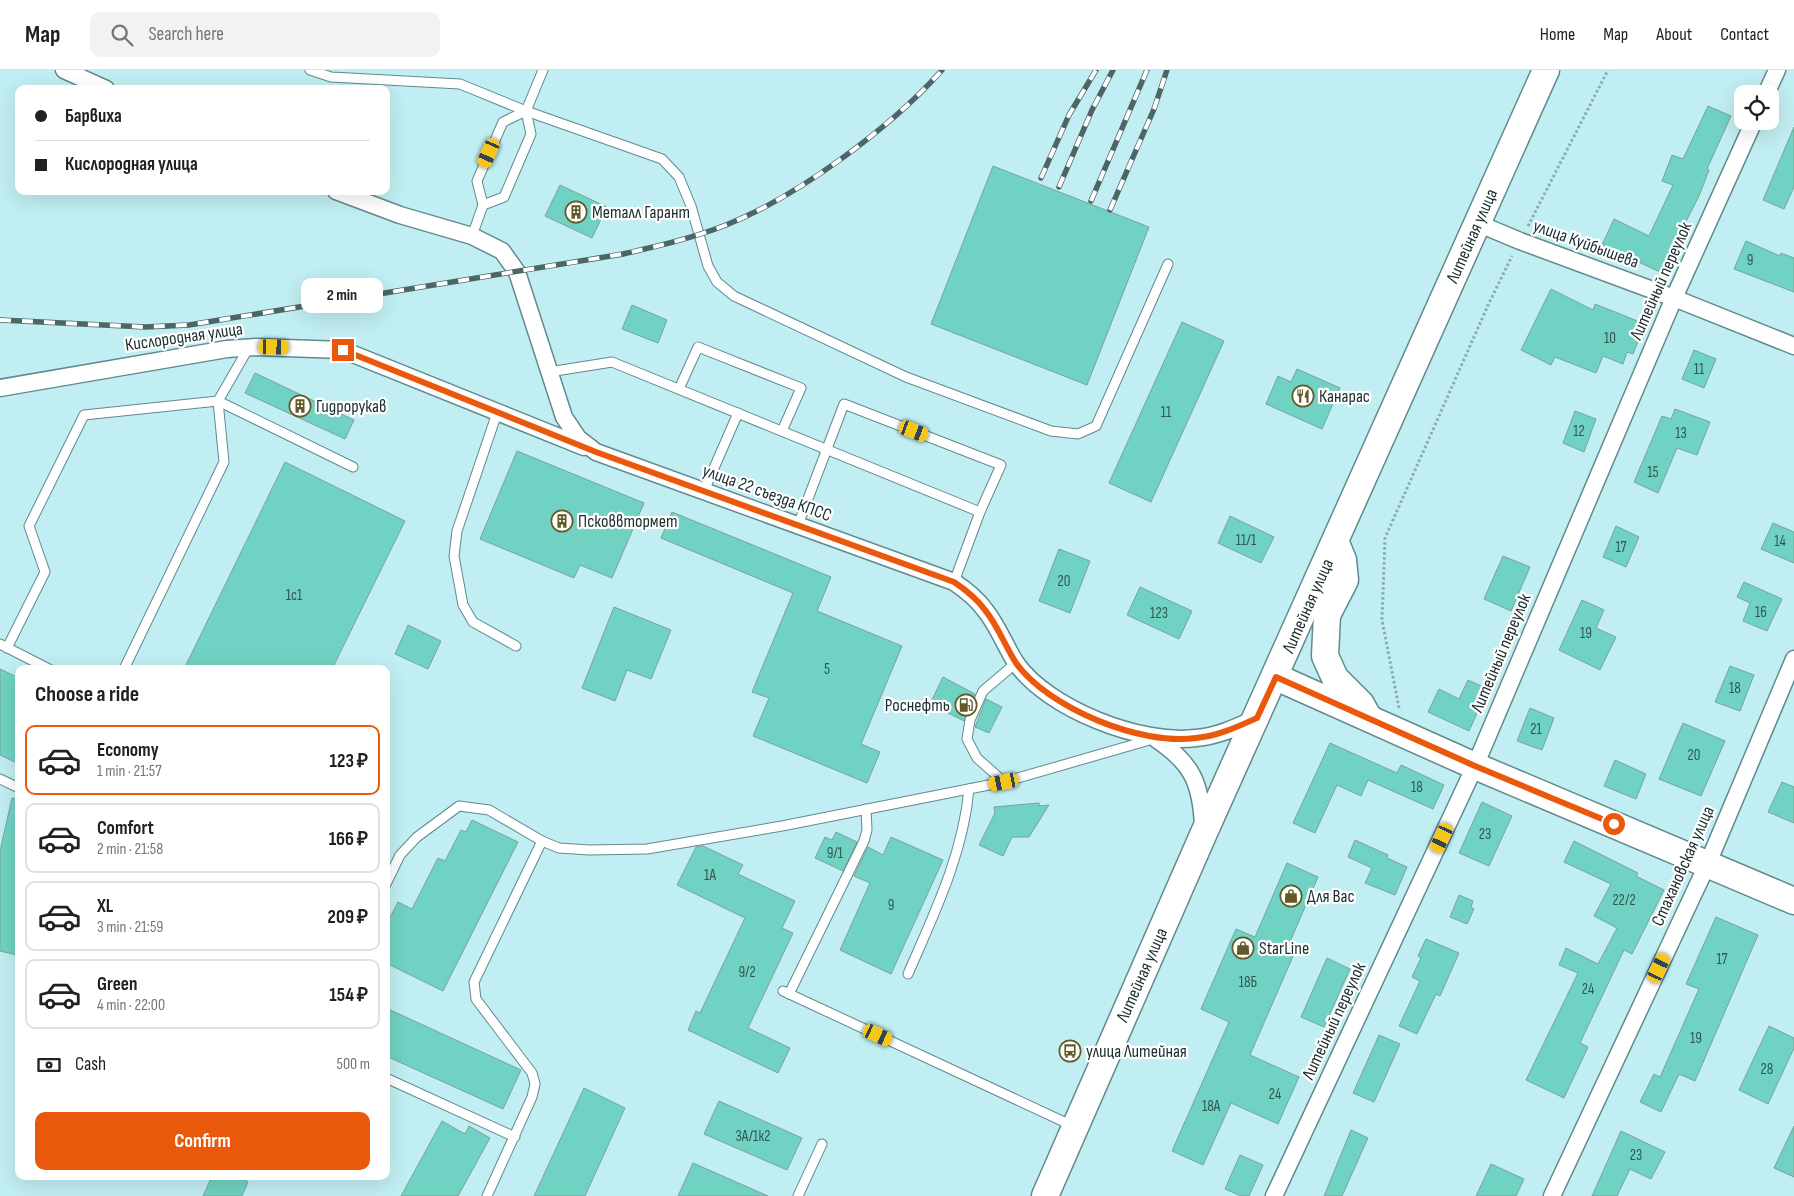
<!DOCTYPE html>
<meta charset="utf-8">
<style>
:root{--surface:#fff;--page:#f2f2f2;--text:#202124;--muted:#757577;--line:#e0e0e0;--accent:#ea580c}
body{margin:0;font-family:"Sofia Sans Condensed",sans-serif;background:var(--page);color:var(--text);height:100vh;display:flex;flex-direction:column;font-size:19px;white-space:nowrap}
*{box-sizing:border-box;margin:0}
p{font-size:16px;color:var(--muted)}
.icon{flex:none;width:28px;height:28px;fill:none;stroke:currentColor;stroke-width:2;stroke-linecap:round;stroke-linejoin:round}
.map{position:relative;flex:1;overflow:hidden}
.sheet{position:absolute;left:15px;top:595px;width:375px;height:515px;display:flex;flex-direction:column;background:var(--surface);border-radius:10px;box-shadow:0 5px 20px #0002}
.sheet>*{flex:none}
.banner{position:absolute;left:15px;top:15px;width:375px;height:110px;border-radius:10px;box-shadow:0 5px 20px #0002;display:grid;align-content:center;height:110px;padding:0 20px;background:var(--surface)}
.fabs{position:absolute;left:1734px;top:15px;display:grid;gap:10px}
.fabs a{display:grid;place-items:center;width:45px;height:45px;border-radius:10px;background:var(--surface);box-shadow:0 5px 20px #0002;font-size:25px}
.end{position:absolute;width:22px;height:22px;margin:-11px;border:6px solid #ea580c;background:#fff;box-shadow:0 0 0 2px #fff}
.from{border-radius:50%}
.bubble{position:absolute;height:35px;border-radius:10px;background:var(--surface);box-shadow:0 5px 20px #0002;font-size:16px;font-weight:700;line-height:35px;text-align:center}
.car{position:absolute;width:15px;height:30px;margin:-15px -8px;border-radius:6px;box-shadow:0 0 4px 1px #0007;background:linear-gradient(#f5c518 24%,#345 0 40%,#f5c518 0 76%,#345 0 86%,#f5c518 0)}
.banner b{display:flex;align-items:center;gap:18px;height:48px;font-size:19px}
.banner b+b{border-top:1px solid var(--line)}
.banner i{width:12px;height:12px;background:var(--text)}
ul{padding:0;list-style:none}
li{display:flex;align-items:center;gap:15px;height:70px;margin:0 10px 8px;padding:0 10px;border:2px solid var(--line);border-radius:10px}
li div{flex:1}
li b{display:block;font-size:19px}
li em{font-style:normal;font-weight:700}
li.on{border-color:var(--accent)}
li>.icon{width:45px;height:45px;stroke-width:1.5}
h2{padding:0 20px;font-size:22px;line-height:60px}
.pay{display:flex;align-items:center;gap:12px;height:55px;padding:0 20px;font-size:19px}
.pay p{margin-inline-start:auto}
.primary-button{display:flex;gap:10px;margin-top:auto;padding:10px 20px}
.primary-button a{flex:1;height:58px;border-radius:10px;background:var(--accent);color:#fff;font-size:20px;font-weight:700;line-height:58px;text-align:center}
header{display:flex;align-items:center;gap:30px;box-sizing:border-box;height:70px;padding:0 25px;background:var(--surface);border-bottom:1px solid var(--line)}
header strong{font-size:24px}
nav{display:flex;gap:28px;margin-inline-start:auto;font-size:18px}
.search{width:350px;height:45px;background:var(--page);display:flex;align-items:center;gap:12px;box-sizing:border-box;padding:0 18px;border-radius:10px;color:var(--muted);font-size:19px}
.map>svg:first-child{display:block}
.building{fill:#70d2c2;stroke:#79a39b}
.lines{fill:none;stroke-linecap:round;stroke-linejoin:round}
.lane-casing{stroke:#608a8e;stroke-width:11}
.street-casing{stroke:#608a8e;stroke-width:19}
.primary-casing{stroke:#608a8e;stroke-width:29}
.path{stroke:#88acaf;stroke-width:3;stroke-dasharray:2.5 2.5;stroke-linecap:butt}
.lane{stroke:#fff;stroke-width:9}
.street{stroke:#fff;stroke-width:16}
.primary{stroke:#fff;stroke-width:26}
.rail-casing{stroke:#4c6668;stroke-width:5.5}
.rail{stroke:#fff;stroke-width:4;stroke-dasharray:11;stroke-linecap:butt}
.route{stroke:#ea580c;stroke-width:6}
.labels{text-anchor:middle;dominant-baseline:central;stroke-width:4.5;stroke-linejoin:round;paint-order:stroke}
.number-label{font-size:15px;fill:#315754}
.poi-label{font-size:18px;fill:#1c2e2f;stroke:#fff;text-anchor:start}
.street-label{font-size:18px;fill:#1c2e2f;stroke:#fff}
</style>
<header>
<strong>Map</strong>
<div class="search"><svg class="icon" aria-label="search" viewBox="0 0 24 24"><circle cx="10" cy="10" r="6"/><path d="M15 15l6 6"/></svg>Search here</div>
<nav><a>Home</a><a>Map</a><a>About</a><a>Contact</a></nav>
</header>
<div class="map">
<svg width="1794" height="1126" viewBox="0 0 1794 1126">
<rect width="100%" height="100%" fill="#c1eef2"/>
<g class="building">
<path d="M1708,36L1731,46L1707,99L1709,100L1699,126L1660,202L1602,175L1614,149L1649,166L1673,115L1662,111L1672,85L1683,89Z"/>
<path d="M1794,57V117L1784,139L1763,130Z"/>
<path d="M993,96L1149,157L1087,315L931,254Z"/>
<path d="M560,115L607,137L592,168L545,146Z"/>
<path d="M1746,171L1780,186L1781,183L1794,188V222L1734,199Z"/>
<path d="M1551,219L1593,240L1595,234L1645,254L1633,284L1627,282L1623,294L1603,286L1596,303L1555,287L1551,295L1521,280Z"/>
<path d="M632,235L667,250L658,273L622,259Z"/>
<path d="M1182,252L1224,271L1151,432L1109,413Z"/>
<path d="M1694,280L1716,289L1704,318L1682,309Z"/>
<path d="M1297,299L1340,318L1322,359L1266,334L1278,306L1291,312Z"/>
<path d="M255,303L354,350L345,369L245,323Z"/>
<path d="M1675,339L1710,352L1697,385L1677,378L1658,423L1634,412L1662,346L1671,349Z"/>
<path d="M1575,341L1596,349L1584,382L1563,373Z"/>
<path d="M517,381L644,433L612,508L580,495L574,508L480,469Z"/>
<path d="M285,392L405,451L332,599H184Z"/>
<path d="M672,442L831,507L817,541L902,576L861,674L880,682L867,713L753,666L769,628L752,622L793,523L661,468Z"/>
<path d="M1230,446L1274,467L1261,493L1218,473Z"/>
<path d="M1773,453L1794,462V493L1761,479Z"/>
<path d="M1616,456L1639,467L1626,497L1603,487Z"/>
<path d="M1059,479L1090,491L1070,543L1039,531Z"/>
<path d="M1503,486L1530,497L1511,541L1484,529Z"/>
<path d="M1744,512L1782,529L1767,561L1743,551L1750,533L1737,527Z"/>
<path d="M1140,517L1192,541L1179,569L1127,545Z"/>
<path d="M1582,530L1604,540L1596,558L1616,567L1600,600L1559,580Z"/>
<path d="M614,537L671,560L651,609L627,600L615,631L582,618Z"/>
<path d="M408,555L441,571L428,599L395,584Z"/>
<path d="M1730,596L1754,605L1740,641L1715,632Z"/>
<path d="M0,599L19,608V694L0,685Z"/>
<path d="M943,607L975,624L964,651L930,634Z"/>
<path d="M1468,610L1488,619L1469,661L1428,642L1439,619L1459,629Z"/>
<path d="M986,629L1002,637L989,663L975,657Z"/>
<path d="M1530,638L1554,648L1542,680L1517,671Z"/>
<path d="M1683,653L1725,671L1701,726L1659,709Z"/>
<path d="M1330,673L1397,703L1401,695L1444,715L1433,739L1368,710L1361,726L1337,715L1315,763L1293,753Z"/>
<path d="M1615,690L1646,704L1636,729L1604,716Z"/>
<path d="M1782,712L1794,717V753L1768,742Z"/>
<path d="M12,728L19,729V876L17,885L0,881V781Z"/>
<path d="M1482,732L1512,746L1489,796L1459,783Z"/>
<path d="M1039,733V736L1049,735L1029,767H1012L1003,786L979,775L995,743L994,737Z"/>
<path d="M472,750L518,772L443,921L386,893V855L398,832L412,839L438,788L445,791L461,760L466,762Z"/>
<path d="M836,762L857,772L843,801L815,788L825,767L832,770Z"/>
<path d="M891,767L943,790L891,904L840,880L870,813L854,806L868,777L883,785Z"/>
<path d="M1355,770L1388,785L1387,788L1407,797L1395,825L1365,813L1372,798L1348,787Z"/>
<path d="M1574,771L1638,803L1636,806L1664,820L1632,884L1624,880L1580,973L1588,977L1564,1028L1526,1010L1578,903L1559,895L1566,878L1598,894L1617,858L1594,846L1611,814L1564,792Z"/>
<path d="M703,776L743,795L738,804L795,831L782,858L793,863L748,958L790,978L778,1003L688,960L696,941L700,943L745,848L677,815L696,777Z"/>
<path d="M1287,793L1318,807L1286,881L1294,884L1250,985L1299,1007L1278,1054L1231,1033L1203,1095L1172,1081L1229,952L1201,939L1236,859L1255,867Z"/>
<path d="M1459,825L1473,831L1471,837L1474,839L1467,854L1450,847Z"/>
<path d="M1716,847L1758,865L1695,1011L1679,1004L1661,1042L1640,1032L1654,1004L1660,1007L1699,919L1686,914Z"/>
<path d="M1426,869L1459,883L1440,926L1436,924L1417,964L1399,956L1420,911L1412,907L1421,888L1418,886Z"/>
<path d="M1327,888L1350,899L1324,957L1301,947Z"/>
<path d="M386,938L521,1000L503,1039L386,986Z"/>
<path d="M1769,956L1794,968V978L1768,1034L1739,1020Z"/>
<path d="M1379,965L1400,974L1374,1032L1353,1023Z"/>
<path d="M584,1018L625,1038L585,1126H534Z"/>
<path d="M719,1031L802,1068L787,1100L704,1064Z"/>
<path d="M442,1051L465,1064L469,1056L490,1068L458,1126H401Z"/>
<path d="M1794,1056V1107L1774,1098Z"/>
<path d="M1351,1060L1368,1068L1342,1126H1324Z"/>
<path d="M1621,1061L1665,1082L1651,1109L1630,1099L1617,1126H1592Z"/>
<path d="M1240,1085L1263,1095L1249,1126H1241L1225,1119Z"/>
<path d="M693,1093L768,1126H678Z"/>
<path d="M1491,1094L1524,1109L1516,1126H1476Z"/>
<path d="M212,1106H236L248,1112L242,1126H203Z"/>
</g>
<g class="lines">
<g class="lane-casing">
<g id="lane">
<path d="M310,0L331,7L460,14L526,41L662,89L679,107L691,136L708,196L717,212L734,226L906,307L1051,361L1078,364L1096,356L1168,194"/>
<path d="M483,135L504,127L531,64L526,41L543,0"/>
<path d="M472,166L483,135L477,111L503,52L526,41"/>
<path d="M249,277L218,331L353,397"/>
<path d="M549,302L612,292L980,442L954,512"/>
<path d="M679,319L698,277L801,318L782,361"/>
<path d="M497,343L457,461L454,486L463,535L473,552L516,576"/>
<path d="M704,421L738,343"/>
<path d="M798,455L844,334L1001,395L980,442"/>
<path d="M0,574L49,599"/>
<path d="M7,578L45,502L29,456L84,345L218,331L224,392L124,599"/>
<path d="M1016,593L983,621L970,650L967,669L977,688L1004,712L1153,669"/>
<path d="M0,709L19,718"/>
<path d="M386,814L400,785L417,767L459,736L489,740L542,771L559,778L589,780L647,779L782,756L1004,712"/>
<path d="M908,904C934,844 963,785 969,719"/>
<path d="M783,921L1073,1056"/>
<path d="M789,924L864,771L867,760L866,739"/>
<path d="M386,1008L515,1067"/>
<path d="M487,1126L532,1027L535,1014L532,1003L476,929L474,912L542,771"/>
<path d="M798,1126L822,1074"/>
</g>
</g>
<g class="street-casing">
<g id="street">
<path d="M64,0L106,19"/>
<path d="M1766,24L1777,0"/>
<path d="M336,121L400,145L472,166L502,181L517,202L564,347L578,368L596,382L954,512C966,520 977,529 985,540C998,556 1005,576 1016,593C1048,639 1141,675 1196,668C1218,666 1237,657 1257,648"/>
<path d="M1477,153L1520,171L1674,228L1794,276"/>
<path d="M0,318L227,279L256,277L343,280L584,377"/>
<path d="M1156,669C1192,693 1201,713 1203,756"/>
<path d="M1274,1126L1475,696L1674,228L1754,51"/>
<path d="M1552,1126L1708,793L1794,589"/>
</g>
</g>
<g class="primary-casing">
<g id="primary">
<path d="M1336,473L1343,490L1345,510L1327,545L1325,586L1335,608L1361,634L1367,645"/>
<path d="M1276,607L1475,696L1794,831"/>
<path d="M1045,1126L1203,765L1546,0"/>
</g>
</g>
<g class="path">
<path d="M1528,156L1608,0"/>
<path d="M1399,638L1382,550L1385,468L1489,233L1512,186"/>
</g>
<use href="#lane" class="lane"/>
<use href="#street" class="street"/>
<use href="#primary" class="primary"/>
<g class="rail-casing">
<g id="rail">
<path d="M1041,108L1069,45L1096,0"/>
<path d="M1059,117L1092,40L1113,0"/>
<path d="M1091,131L1147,0"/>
<path d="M1110,140L1154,39L1167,0"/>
<path d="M0,250L145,257L189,255L623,184C658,176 693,168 726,155C797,127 892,57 942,0"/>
</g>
</g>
<use href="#rail" class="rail"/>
</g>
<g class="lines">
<path class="route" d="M343,280L596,382L954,512C966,520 977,529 985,540C998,556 1005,576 1016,593C1048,638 1141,676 1196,668C1218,666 1237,657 1257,648L1276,607L1475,696L1614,754"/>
</g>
<defs>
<g id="building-ring" transform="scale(1.125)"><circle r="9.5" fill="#fff" stroke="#635a27" stroke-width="1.5"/><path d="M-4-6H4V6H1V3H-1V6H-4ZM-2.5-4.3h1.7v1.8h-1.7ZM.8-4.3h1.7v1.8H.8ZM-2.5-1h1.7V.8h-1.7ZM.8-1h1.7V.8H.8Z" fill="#635a27"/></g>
<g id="restaurant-ring" transform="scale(1.125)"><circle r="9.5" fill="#fff" stroke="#635a27" stroke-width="1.5"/><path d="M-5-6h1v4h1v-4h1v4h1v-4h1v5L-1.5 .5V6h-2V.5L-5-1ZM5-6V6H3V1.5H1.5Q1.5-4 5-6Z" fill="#635a27"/></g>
<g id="fuel-ring" transform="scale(1.125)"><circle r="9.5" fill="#fff" stroke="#635a27" stroke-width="1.5"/><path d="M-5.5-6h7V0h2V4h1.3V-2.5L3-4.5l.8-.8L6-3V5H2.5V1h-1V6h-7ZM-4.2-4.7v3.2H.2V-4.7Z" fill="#635a27"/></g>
<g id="shop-ring" transform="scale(1.125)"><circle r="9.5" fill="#fff" stroke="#635a27" stroke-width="1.5"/><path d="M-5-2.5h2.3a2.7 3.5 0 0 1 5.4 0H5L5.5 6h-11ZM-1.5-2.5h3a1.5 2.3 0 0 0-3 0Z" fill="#635a27"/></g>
<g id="bus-ring" transform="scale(1.125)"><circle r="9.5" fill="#fff" stroke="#635a27" stroke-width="1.5"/><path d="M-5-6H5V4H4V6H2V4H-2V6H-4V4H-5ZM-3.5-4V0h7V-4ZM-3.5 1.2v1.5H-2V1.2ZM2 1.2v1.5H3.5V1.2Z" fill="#635a27"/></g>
</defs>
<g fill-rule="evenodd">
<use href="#building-ring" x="576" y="142"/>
<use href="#restaurant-ring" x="1303" y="326"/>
<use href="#building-ring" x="300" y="336"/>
<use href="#building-ring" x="562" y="451"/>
<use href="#fuel-ring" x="966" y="635"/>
<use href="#shop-ring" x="1291" y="826"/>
<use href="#shop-ring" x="1243" y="878"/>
<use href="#bus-ring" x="1070" y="981"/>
</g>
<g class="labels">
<g class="number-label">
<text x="1750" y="190">9</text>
<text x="1610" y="268">10</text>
<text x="1699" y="299">11</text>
<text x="1166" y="342">11</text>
<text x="1579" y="361">12</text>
<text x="1681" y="363">13</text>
<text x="1653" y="402">15</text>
<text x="1246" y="470">11/1</text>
<text x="1780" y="471">14</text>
<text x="1621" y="477">17</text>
<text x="1064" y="511">20</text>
<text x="294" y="525">1с1</text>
<text x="1761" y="542">16</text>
<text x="1159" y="543">123</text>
<text x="1586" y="563">19</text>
<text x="827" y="599">5</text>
<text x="1735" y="618">18</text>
<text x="1536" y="659">21</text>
<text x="1694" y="685">20</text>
<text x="1417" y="717">18</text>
<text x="1485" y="764">23</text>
<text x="835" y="783">9/1</text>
<text x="710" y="805">1А</text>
<text x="1624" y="830">22/2</text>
<text x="891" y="835">9</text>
<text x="1722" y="889">17</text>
<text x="747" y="902">9/2</text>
<text x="1248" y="912">18Б</text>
<text x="1588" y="919">24</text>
<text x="1696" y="968">19</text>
<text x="1767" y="999">28</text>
<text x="1275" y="1024">24</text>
<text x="1211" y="1036">18А</text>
<text x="753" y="1066">3А/1к2</text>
<text x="1636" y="1085">23</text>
</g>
<g class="poi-label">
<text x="592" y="142">Металл Гарант</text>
<text x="1319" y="326">Канарас</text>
<text x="316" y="336">Гидрорукав</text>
<text x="578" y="451">Псковвтормет</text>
<text x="950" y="635" text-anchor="end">Роснефть</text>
<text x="1307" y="826">Для Вас</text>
<text x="1259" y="878">StarLine</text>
<text x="1086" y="981">улица Литейная</text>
</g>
<g class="street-label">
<text transform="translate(1472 166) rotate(-66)">Литейная улица</text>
<text transform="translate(1586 174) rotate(20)">улица Куйбышева</text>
<text transform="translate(1661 211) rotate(-66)">Литейный переулок</text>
<text transform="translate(184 267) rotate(-8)">Кислородная улица</text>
<text transform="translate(767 423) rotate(20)">улица 22 съезда КПСС</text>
<text transform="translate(1308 536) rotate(-66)">Литейная улица</text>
<text transform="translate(1501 583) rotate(-67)">Литейный переулок</text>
<text transform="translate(1683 796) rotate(-66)">Стахановская улица</text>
<text transform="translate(1142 905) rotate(-66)">Литейная улица</text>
<text transform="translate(1334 951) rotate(-65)">Литейный переулок</text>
</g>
</g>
</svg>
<div class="fabs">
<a><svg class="icon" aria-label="locate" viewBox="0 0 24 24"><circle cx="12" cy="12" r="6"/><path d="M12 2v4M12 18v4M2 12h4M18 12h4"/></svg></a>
</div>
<i class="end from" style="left:1614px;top:754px"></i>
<i class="end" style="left:343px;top:280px"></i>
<div class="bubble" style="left:301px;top:208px;width:82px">2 min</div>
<i class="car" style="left:489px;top:83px;rotate:204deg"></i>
<i class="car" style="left:274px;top:277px;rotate:91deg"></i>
<i class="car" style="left:914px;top:361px;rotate:111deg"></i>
<i class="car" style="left:1004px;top:712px;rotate:259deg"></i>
<i class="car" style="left:1442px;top:768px;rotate:205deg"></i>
<i class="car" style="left:1659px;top:898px;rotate:25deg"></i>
<i class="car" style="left:878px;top:965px;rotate:115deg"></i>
<div class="banner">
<b><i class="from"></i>Барвиха</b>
<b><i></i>Кислородная улица</b>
</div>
<section class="sheet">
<h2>Choose a ride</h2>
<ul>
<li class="on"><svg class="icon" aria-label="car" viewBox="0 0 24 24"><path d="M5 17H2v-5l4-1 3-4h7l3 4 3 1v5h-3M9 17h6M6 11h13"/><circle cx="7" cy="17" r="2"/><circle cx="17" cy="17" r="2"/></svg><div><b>Economy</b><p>1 min · 21:57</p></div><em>123 ₽</em></li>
<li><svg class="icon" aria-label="car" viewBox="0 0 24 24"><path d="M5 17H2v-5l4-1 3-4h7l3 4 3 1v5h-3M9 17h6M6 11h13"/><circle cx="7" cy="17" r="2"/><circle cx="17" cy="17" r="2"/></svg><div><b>Comfort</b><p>2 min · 21:58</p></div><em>166 ₽</em></li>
<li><svg class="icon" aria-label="car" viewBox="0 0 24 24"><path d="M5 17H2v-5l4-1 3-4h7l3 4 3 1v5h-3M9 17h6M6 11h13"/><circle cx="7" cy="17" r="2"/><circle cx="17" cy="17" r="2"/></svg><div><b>XL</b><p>3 min · 21:59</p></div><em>209 ₽</em></li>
<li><svg class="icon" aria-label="car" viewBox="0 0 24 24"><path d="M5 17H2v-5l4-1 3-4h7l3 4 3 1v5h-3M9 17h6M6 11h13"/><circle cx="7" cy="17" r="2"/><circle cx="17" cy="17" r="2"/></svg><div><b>Green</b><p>4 min · 22:00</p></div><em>154 ₽</em></li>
</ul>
<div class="pay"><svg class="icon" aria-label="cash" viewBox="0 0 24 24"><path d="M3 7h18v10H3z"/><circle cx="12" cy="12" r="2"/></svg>Cash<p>500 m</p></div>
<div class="primary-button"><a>Confirm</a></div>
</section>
</div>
